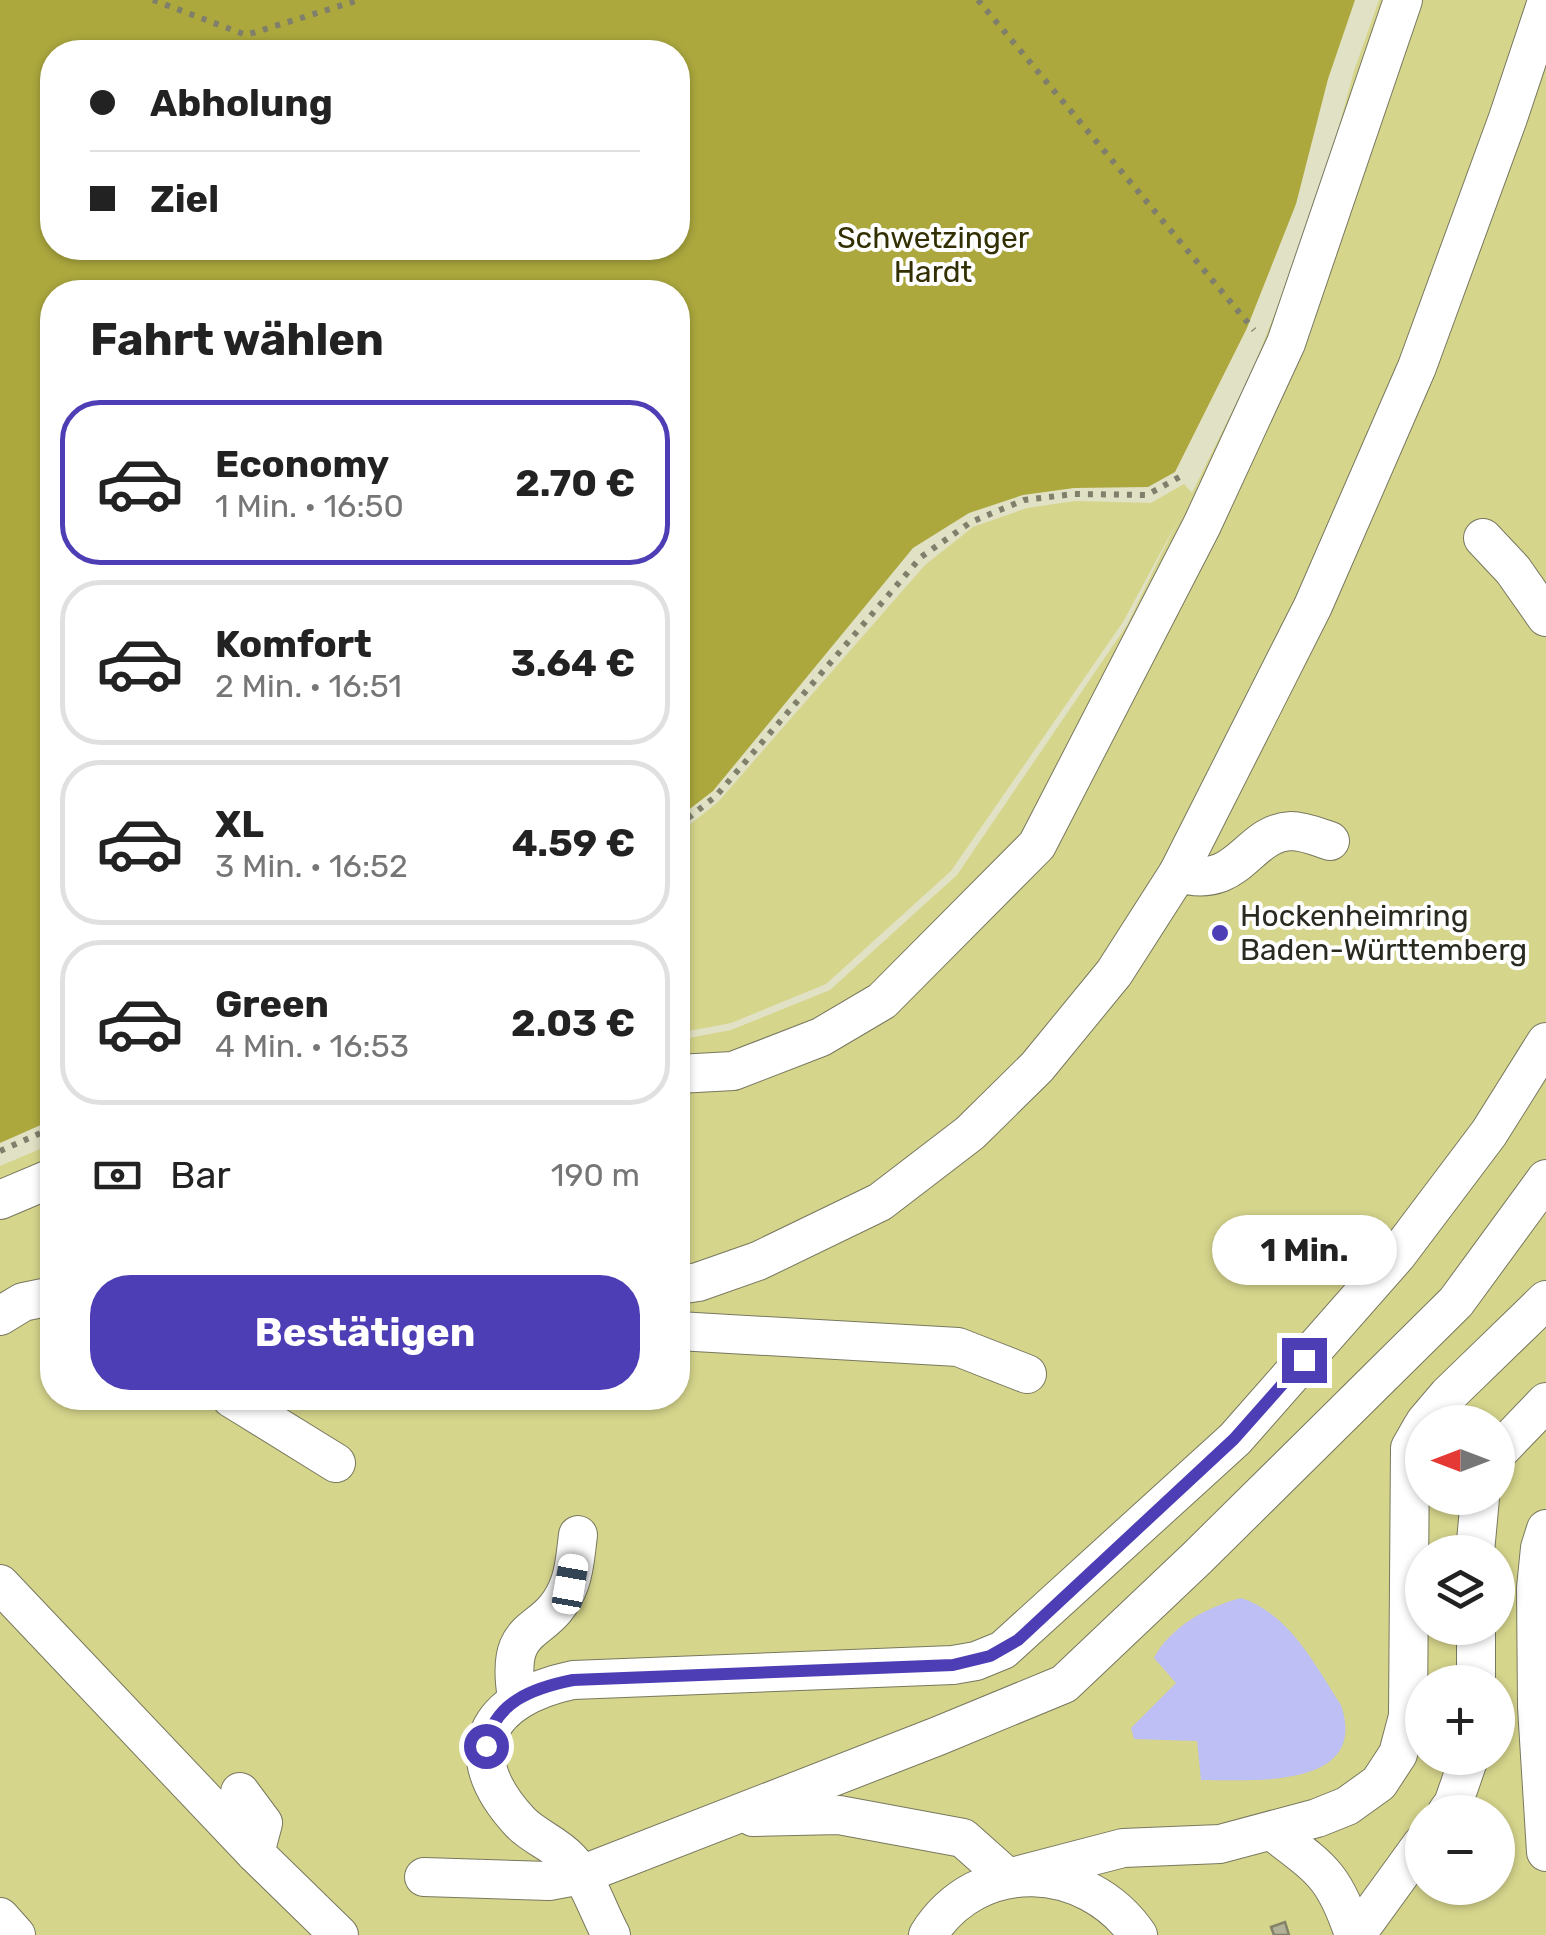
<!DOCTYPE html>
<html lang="de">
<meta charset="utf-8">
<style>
:root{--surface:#fff;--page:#f2f2f2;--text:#222;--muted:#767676;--line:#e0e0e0;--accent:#4d3eb5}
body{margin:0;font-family:Rubik,sans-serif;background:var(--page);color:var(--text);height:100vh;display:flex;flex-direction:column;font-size:38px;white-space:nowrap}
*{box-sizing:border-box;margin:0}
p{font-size:32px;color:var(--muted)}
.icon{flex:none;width:55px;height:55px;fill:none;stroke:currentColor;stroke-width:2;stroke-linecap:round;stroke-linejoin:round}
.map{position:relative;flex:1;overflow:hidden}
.sheet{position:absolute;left:40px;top:280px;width:650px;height:1130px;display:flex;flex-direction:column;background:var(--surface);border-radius:40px;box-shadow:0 2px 8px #0004}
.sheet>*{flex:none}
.hud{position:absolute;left:40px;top:40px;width:650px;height:220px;border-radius:40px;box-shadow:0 2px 8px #0004;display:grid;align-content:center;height:220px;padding:0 50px;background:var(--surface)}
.needle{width:65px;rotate:270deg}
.buttons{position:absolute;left:1405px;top:1405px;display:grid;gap:20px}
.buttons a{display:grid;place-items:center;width:110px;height:110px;border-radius:50%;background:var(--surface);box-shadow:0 2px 8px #0004;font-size:50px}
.end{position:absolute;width:45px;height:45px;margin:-22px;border:12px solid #4d3eb5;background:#fff;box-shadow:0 0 0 5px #fff}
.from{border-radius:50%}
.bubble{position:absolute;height:70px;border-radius:35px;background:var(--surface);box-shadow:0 2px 8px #0004;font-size:32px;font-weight:700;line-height:70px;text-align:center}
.car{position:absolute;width:30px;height:60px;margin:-30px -15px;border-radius:12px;box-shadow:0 0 8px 2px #0007;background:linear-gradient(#fff 24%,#345 0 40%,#fff 0 76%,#345 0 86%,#fff 0)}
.hud b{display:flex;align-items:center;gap:35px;height:95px;font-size:38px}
.hud b+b{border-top:2px solid var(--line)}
.hud i{width:25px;height:25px;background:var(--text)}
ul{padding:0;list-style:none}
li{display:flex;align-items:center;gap:30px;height:165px;margin:0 20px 15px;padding:0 30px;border:5px solid var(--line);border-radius:40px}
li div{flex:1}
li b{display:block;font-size:38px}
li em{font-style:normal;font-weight:700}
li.selected{border-color:var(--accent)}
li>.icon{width:90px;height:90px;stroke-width:1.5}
h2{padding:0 50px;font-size:45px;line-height:120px}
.pay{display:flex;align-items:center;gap:25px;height:110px;padding:0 50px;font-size:38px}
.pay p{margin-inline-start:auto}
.primary-button{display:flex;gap:20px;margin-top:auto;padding:20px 50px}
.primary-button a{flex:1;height:115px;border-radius:40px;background:var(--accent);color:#fff;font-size:40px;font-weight:700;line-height:115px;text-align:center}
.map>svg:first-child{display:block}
.green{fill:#d6d58c;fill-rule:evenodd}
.forest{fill:#aca83e;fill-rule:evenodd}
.water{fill:#bdbff5}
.building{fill:#b1b197;stroke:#828269;stroke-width:2.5}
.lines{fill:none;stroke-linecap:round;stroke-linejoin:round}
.minor-casing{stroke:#78785f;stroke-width:40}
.path{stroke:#7f7f6c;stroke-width:6;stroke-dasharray:5 8;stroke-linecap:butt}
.minor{stroke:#fff;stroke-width:38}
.route{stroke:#4d3eb5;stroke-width:12}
.poi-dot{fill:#4d3eb5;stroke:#fff;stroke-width:4}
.labels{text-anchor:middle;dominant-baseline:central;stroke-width:8;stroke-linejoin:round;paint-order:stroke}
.park-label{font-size:30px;fill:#323003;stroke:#fff}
.poi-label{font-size:30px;fill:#2a2a20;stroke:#fff;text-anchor:start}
</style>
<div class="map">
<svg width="1546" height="1935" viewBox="0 0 1546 1935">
<rect width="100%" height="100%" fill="#e1e1c5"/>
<path class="green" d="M1379,0H1546V1935H0V1166L52,1144V1398H678V1040L731,1030L830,990L957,875L1127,625L1178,520L1123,622L951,871L826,984L731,1023L678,1033V834L718,802L925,565L973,527L1027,508L1075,501L1151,503L1184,484L1192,493L1252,371L1317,207L1354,71ZM1422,1422H1498V1498H1422ZM1422,1552H1498V1628H1422ZM1422,1682H1498V1758H1422ZM1422,1812H1498V1888H1422Z"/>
<path class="forest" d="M0,0H1355L1328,79L1296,204L1247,328L1175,472L1148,487L1074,488L1023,495L969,513L913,548L713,791L678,818V292H52V1120L0,1143ZM52,52H678V248H52Z"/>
<path class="water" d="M1241,1598C1289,1613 1315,1665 1341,1705C1370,1790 1251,1780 1201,1780L1197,1741L1134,1739L1131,1728L1176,1683L1154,1658C1171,1626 1207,1607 1241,1598Z"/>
<path class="building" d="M1285,1922L1289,1935H1274L1271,1927Z"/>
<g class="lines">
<g class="minor-casing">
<g id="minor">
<path d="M1483,538L1513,570L1546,617"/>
<path d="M1178,873C1241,891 1246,833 1291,831C1304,831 1318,837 1330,841"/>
<path d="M678,1074L733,1071L821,1037L882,1001L1037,845L1202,525L1286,343L1403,0"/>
<path d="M0,1200L52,1178"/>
<path d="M678,1285L698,1282L758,1261L880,1202L970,1133L1037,1067L1114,973L1178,873L1313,606L1417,367L1508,118L1546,4"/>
<path d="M0,1316L23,1302L52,1296"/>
<path d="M678,1331L958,1347L1027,1374"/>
<path d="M231,1398L336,1463"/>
<path d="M1425,1422L1448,1395L1546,1300"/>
<path d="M1498,1452L1546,1402"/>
<path d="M1546,1529L1540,1548L1536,1588L1537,1707L1546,1852"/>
<path d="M1475,1552L1480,1498"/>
<path d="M0,1584L255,1853L339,1935"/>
<path d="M1476,1628V1682"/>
<path d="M517,1698C503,1614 549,1642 570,1582C575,1568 576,1550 578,1535"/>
<path d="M240,1792L263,1823L255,1853"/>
<path d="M1447,1812L1453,1804L1469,1758"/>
<path d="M753,1817L839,1815L963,1838L1008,1878L1123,1848L1220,1844L1317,1818L1347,1806L1379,1783L1398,1754L1408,1716L1410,1448L1422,1427"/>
<path d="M1272,1831C1320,1868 1334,1874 1354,1935"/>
<path d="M424,1877L549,1881L581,1875L938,1736L1064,1684L1197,1558L1456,1302L1546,1179"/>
<path d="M0,1917L16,1935"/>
<path d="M611,1935C598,1911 589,1880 570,1860C556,1844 534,1837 520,1822C455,1752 487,1698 573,1680L953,1665L976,1661L1003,1650L1235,1439L1397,1255L1489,1133L1546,1042"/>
<path d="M928,1935C978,1855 1087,1861 1138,1935"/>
<path d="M1356,1935L1422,1844"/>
</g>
</g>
<g class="path">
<path d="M153,0L246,35L359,0"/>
<path d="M978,0L1254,330"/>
<path d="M678,826L716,796L921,557L971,522L1024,500L1074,494L1147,495L1183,475"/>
<path d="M0,1151L52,1128"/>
</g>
<use href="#minor" class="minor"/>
</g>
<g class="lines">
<path class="route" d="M486,1746C494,1702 533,1688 573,1680L953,1665L990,1656L1018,1640L1234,1439L1304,1360"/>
</g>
<circle class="poi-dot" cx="1220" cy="933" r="10"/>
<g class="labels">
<g class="park-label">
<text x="933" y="238">Schwetzinger<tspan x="933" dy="34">Hardt</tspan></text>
</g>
<g class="poi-label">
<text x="1240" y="916">Hockenheimring<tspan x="1240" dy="34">Baden-Württemberg</tspan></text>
</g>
</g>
</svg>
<div class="buttons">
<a><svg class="needle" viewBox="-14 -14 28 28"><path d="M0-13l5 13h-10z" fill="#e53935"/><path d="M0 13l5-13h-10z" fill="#767676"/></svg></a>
<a><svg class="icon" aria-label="layers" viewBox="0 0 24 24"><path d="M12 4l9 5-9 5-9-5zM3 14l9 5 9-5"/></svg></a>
<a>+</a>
<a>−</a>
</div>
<i class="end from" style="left:486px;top:1746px"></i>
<i class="end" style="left:1304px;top:1360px"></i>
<div class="bubble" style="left:1212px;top:1215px;width:185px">1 Min.</div>
<i class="car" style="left:570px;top:1584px;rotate:10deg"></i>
<div class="hud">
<b><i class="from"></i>Abholung</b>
<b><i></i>Ziel</b>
</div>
<section class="sheet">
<h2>Fahrt wählen</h2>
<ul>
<li class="selected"><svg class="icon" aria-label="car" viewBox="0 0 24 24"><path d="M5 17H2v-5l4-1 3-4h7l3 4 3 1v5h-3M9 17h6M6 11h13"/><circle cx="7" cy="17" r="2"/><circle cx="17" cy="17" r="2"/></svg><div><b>Economy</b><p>1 Min. · 16:50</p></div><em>2.70 €</em></li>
<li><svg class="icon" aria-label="car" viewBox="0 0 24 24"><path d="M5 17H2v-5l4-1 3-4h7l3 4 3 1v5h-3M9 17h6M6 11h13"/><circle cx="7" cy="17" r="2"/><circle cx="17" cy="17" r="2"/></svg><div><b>Komfort</b><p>2 Min. · 16:51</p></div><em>3.64 €</em></li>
<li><svg class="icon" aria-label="car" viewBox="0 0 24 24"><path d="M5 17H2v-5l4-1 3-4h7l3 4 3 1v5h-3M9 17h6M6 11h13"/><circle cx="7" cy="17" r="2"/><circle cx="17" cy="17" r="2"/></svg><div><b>XL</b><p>3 Min. · 16:52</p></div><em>4.59 €</em></li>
<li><svg class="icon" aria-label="car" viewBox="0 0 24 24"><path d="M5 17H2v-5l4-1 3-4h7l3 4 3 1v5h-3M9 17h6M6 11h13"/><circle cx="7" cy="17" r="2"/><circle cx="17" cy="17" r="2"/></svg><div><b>Green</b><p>4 Min. · 16:53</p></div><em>2.03 €</em></li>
</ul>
<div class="pay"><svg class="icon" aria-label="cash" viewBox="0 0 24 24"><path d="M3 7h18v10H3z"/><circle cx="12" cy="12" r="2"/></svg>Bar<p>190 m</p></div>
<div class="primary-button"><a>Bestätigen</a></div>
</section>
</div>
